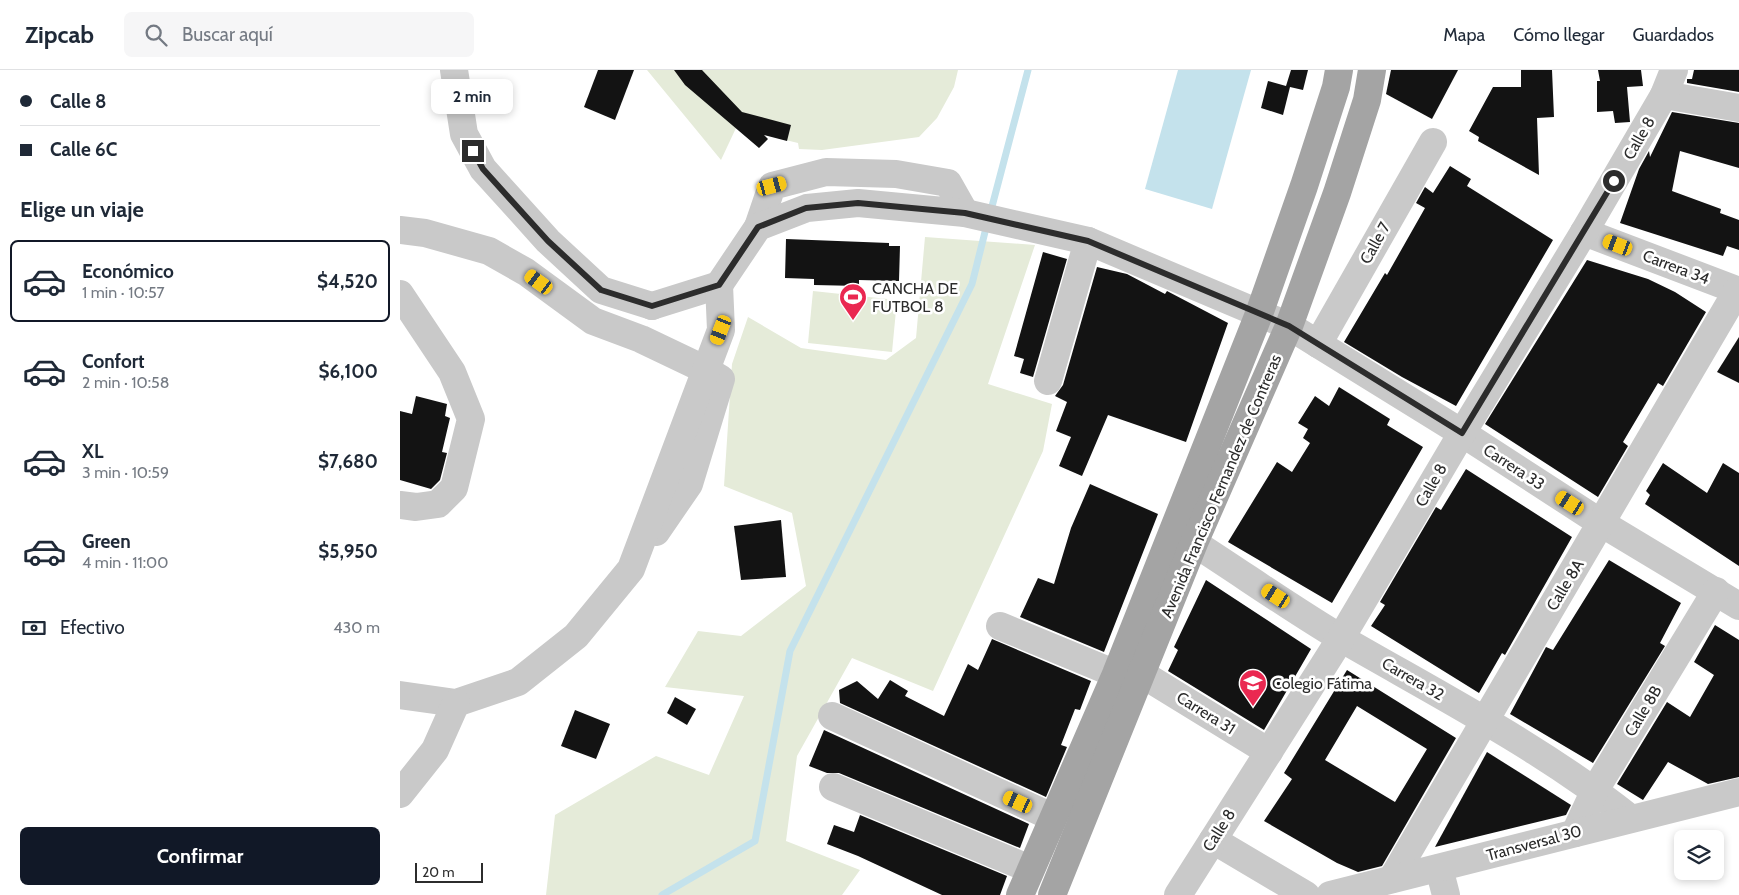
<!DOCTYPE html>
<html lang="es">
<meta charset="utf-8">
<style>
:root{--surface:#fff;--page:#f6f6f7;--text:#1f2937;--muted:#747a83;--line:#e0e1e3;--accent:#111827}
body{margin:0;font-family:Cabin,sans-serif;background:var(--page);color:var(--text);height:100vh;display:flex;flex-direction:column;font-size:19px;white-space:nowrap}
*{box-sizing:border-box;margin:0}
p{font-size:16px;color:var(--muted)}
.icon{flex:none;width:28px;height:28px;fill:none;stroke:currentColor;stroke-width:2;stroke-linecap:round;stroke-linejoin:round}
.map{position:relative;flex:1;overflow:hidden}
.details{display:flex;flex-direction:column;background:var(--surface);width:400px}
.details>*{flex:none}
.banner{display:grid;align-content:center;height:110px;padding:0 20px;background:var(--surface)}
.buttons{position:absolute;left:1274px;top:760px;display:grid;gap:10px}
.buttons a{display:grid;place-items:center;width:50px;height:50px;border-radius:8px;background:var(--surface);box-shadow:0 2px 8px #0003;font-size:25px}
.scale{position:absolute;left:15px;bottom:12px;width:68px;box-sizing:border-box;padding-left:5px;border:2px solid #2c2c2c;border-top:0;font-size:14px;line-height:18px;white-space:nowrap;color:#2c2c2c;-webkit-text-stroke:4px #fff;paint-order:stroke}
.end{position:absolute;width:22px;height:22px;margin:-11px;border:6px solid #2c2c2c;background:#fff;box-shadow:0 0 0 2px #fff}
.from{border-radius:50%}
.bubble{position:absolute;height:35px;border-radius:8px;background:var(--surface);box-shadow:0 2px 8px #0003;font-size:16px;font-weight:800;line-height:35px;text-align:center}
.car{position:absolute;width:15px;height:30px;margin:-15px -8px;border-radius:6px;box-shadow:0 0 4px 1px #0007;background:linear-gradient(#f5c518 24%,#345 0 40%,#f5c518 0 76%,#345 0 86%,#f5c518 0)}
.banner b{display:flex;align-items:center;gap:18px;height:48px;font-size:19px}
.banner b+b{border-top:1px solid var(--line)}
.banner i{width:12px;height:12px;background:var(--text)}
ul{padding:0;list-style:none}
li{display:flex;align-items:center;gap:15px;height:82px;margin:0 10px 8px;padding:0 10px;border:2px solid transparent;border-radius:8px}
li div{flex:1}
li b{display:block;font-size:19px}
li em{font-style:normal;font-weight:800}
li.on{border-color:var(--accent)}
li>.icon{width:45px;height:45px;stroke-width:1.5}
h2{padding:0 20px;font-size:22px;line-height:60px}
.pay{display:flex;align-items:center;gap:12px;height:55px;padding:0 20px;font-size:19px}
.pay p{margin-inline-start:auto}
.cta{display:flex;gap:10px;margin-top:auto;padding:10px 20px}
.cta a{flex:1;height:58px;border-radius:8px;background:var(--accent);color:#fff;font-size:20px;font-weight:800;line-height:58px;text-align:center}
header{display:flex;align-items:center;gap:30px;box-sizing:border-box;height:70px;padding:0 25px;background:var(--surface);border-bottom:1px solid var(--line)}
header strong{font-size:24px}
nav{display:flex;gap:28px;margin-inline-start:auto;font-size:18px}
.search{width:350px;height:45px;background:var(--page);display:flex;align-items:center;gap:12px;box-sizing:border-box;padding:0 18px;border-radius:8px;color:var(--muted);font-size:19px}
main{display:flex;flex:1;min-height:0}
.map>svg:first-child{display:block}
.green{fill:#e5ebd9}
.water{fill:#c4e2ec}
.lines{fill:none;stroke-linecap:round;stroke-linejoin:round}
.stream{stroke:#c4e2ec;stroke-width:7}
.building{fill:#131313;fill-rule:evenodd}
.minor{stroke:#c9c9c9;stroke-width:28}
.major{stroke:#a4a4a4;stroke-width:28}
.route{stroke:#2c2c2c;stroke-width:6}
.labels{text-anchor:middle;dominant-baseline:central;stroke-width:5;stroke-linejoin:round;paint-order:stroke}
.street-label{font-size:16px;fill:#2c2c2c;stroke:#fff}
.poi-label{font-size:16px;fill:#2c2c2c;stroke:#fff;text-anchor:start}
</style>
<header>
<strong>Zipcab</strong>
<div class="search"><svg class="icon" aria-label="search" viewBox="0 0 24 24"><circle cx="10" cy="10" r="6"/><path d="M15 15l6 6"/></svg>Buscar aquí</div>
<nav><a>Mapa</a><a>Cómo llegar</a><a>Guardados</a></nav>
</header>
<main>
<section class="details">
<div class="banner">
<b><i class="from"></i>Calle 8</b>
<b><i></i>Calle 6C</b>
</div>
<h2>Elige un viaje</h2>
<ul>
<li class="on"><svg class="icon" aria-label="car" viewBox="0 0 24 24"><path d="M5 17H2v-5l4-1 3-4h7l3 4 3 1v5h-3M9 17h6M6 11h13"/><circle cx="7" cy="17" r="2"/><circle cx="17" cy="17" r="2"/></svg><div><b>Económico</b><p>1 min · 10:57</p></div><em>$4,520</em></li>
<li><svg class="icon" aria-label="car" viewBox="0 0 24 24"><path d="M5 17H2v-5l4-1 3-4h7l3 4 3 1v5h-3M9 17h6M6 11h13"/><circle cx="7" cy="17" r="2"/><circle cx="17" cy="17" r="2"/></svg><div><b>Confort</b><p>2 min · 10:58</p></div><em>$6,100</em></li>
<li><svg class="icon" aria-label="car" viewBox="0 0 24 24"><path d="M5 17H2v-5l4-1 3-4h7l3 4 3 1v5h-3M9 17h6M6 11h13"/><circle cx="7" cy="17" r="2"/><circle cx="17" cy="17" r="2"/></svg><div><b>XL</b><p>3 min · 10:59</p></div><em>$7,680</em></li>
<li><svg class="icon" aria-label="car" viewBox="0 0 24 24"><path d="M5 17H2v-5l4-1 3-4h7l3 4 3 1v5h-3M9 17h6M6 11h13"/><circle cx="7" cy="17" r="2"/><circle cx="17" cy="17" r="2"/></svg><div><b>Green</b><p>4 min · 11:00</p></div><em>$5,950</em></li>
</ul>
<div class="pay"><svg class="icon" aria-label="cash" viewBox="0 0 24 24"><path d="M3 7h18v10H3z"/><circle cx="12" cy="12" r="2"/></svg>Efectivo<p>430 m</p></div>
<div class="cta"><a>Confirmar</a></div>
</section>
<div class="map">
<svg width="1339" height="825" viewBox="0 0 1339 825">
<rect width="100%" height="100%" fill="#fff"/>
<g class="green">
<path d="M247,0H558L554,17L537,48L519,67L422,80L399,79L398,73L336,58L321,90Z"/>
<path d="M525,167L635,175L588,314L652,334L643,381L533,621L452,588L397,686L386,771L460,800L442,825H146L155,745L256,686L309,705L344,626L265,617L298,561L341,566L406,516L392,443L324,416L332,294L348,247L401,278L486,290L516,268Z"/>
<path d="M413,221L497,230L492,282L408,273Z"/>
</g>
<path class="water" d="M778,0H851L812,139L745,119Z"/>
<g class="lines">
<g class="stream">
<path d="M590,144L628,0"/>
<path d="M262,825L355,771L390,581L572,214L587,154"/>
</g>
</g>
<g class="building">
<path d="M198,0H234L215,50L184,37Z"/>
<path d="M274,0H302L342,42L391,55L387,71L364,65L368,69L359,78L285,15Z"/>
<path d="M891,0H908L903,20L890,17L883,45L861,38L868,11L886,16Z"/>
<path d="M991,0H1058L1032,49L986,24Z"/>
<path d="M1121,0H1152L1154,47L1137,48L1139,105L1078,71L1079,67L1069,61L1093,17H1121Z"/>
<path d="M1198,0H1241L1243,16L1227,17L1230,52L1215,53L1213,41L1197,42V11H1200Z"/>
<path d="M1294,0H1339V22L1287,13V9H1292Z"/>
<path d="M1272,42L1339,53V98L1280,81L1272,121L1321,139L1320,143L1339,150V180L1327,176L1323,186L1220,153L1239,99L1249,81L1250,87Z"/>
<path d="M1050,96L1071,109L1067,116L1153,170L1056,336L1002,307L944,272L985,203L987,205L1025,138L1016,133L1025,117L1033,123Z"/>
<path d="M386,169L489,173V176H500L499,211L459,210V216L414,215V209L385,208Z"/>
<path d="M643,182L667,189L633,307L620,303L624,289L614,286Z"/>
<path d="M1187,190L1248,209L1275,222L1306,242L1263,316L1258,313L1223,372L1228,376L1198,427L1085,354Z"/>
<path d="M697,197L727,204L765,224L767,221L828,253L786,372L708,345L682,406L659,396L671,367L656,361L667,332L655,326L663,315Z"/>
<path d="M1339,267V313L1317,302Z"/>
<path d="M939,317L990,349L987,355L1023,377L932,533L828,472L877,392L892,402L910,373L903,368L908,359L898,353L915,326L929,336Z"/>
<path d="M16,326L47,334L45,346L50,348L42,382L47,383L40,410L31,419L0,410V341L12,344Z"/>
<path d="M1263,393L1307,423L1323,393L1339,403V496L1245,434L1250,425L1246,421Z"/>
<path d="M1066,399L1172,467L1105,585L1102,583L1079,623L971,556L985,535L980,532L1036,437L1041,440Z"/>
<path d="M690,414L758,444L704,582L620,547L638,508L654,514L671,458Z"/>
<path d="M381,450L386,507L341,510L334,456Z"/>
<path d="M1209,490L1281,533L1260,573L1265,576L1193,693L1110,644L1146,577L1153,580Z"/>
<path d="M806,510L911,579L864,660L768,601L778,580L774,577Z"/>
<path d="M1315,555L1339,570V707L1308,714L1268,692L1243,730L1217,714L1267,632L1290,647L1314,605L1294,592Z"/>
<path d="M592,569L691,611L680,640L675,639L661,675L667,677L646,727L440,633L439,620L457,611L478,629L490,610L508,621L505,626L544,646L568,594L578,600Z"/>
<path d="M947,600L1056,668L982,796L958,802L937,793L864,751L892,709L884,703ZM957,636L1027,679L995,732L925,690Z"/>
<path d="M275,627L296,639L287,655L267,643Z"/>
<path d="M175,640L210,654L196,689L161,676Z"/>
<path d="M424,660L629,754L620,778L439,703H427L409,696Z"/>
<path d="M1087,682L1171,735L1166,745L1035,777Z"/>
<path d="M460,745L607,806L600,825H542L458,786L427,774L434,755L454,762Z"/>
</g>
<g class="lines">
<g class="minor">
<path d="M54,0L64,64L83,99L148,171L201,220L252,236"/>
<path d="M1264,25L1339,38"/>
<path d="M358,157L372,116L426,102L496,104L548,113L565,143"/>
<path d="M0,160L25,163L89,181L126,202L193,251L241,269L306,300L321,309L289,414L256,462"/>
<path d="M1184,162L1339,221"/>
<path d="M319,215L358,157L407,138L458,133L565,143L688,171L889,256L1062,363L1201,453L1339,536"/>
<path d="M0,224L52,302L71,349L54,418L38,434L16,437L0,435"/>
<path d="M252,236L319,215"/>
<path d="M918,274L1033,72"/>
<path d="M648,311L688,171"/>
<path d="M794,473C844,505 893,540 944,570C1041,626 1142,678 1230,748"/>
<path d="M600,556L716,604"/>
<path d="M742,604L869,682"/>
<path d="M0,625L56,633L118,612L176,566L231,499L321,260L319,215"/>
<path d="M432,646L652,747"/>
<path d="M433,717L630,799"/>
<path d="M0,724L35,680L56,633"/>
<path d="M1175,763L1195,720L1316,521"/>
<path d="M813,770L906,825"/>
<path d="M1039,798L1046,825"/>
<path d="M992,809L1337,221"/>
<path d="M778,825L941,568L1062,363L1184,162L1264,25L1274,0"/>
<path d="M930,825L1339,722"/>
</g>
<g class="major">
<path d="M620,825L716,604L859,244L904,116L936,17L939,0"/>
<path d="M652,825L794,473L889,256L937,123L967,30L972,0"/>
</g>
</g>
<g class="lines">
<path class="route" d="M73,81L83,99L148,171L201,220L252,236L319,215L358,157L406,138L458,133L565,143L688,171L889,256L1062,363L1214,111"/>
</g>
<defs>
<g id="stadium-pin" transform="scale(1.4375)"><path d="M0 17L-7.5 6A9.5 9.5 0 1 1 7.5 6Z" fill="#ea2851" stroke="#fff"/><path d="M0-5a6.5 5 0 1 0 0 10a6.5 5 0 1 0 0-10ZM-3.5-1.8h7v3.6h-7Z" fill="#fff"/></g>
<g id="school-pin" transform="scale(1.4375)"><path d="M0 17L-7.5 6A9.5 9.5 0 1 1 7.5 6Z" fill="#ea2851" stroke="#fff"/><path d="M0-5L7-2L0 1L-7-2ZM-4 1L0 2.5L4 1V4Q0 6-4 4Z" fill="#fff"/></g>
</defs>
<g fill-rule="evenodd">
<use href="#stadium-pin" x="453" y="227"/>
<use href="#school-pin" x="853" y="613"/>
</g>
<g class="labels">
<g class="street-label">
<text transform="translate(1239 68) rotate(-60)">Calle 8</text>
<text transform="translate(975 173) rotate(-61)">Calle 7</text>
<text transform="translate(1276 197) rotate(21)">Carrera 34</text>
<text transform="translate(1114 397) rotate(33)">Carrera 33</text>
<text transform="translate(1031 415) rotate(-60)">Calle 8</text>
<text transform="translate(821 416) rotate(-67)">Avenida Francisco Fernandez de Contreras</text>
<text transform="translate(1165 515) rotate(-59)">Calle 8A</text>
<text transform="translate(1013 609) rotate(30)">Carrera 32</text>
<text transform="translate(1243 641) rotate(-59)">Calle 8B</text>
<text transform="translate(806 643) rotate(32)">Carrera 31</text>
<text transform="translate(819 760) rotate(-58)">Calle 8</text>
<text transform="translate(1134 773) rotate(-15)">Transversal 30</text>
</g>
<g class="poi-label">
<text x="472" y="218">CANCHA DE<tspan x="472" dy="18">FUTBOL 8</tspan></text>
<text x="872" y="613">Colegio Fátima</text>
</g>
</g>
</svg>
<div class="buttons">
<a><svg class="icon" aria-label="layers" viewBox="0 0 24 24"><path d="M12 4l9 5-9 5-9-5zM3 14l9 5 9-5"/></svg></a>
</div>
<div class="scale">20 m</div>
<i class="end from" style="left:1214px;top:111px"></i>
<i class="end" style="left:73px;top:81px"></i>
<div class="bubble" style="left:31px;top:9px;width:82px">2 min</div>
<i class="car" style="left:372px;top:116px;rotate:75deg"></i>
<i class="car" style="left:1218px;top:175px;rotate:291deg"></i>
<i class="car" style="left:139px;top:212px;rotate:306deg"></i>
<i class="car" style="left:321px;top:260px;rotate:201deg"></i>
<i class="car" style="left:1170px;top:433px;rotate:303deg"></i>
<i class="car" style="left:876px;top:526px;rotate:303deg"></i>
<i class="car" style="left:618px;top:732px;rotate:295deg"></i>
</div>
</main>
